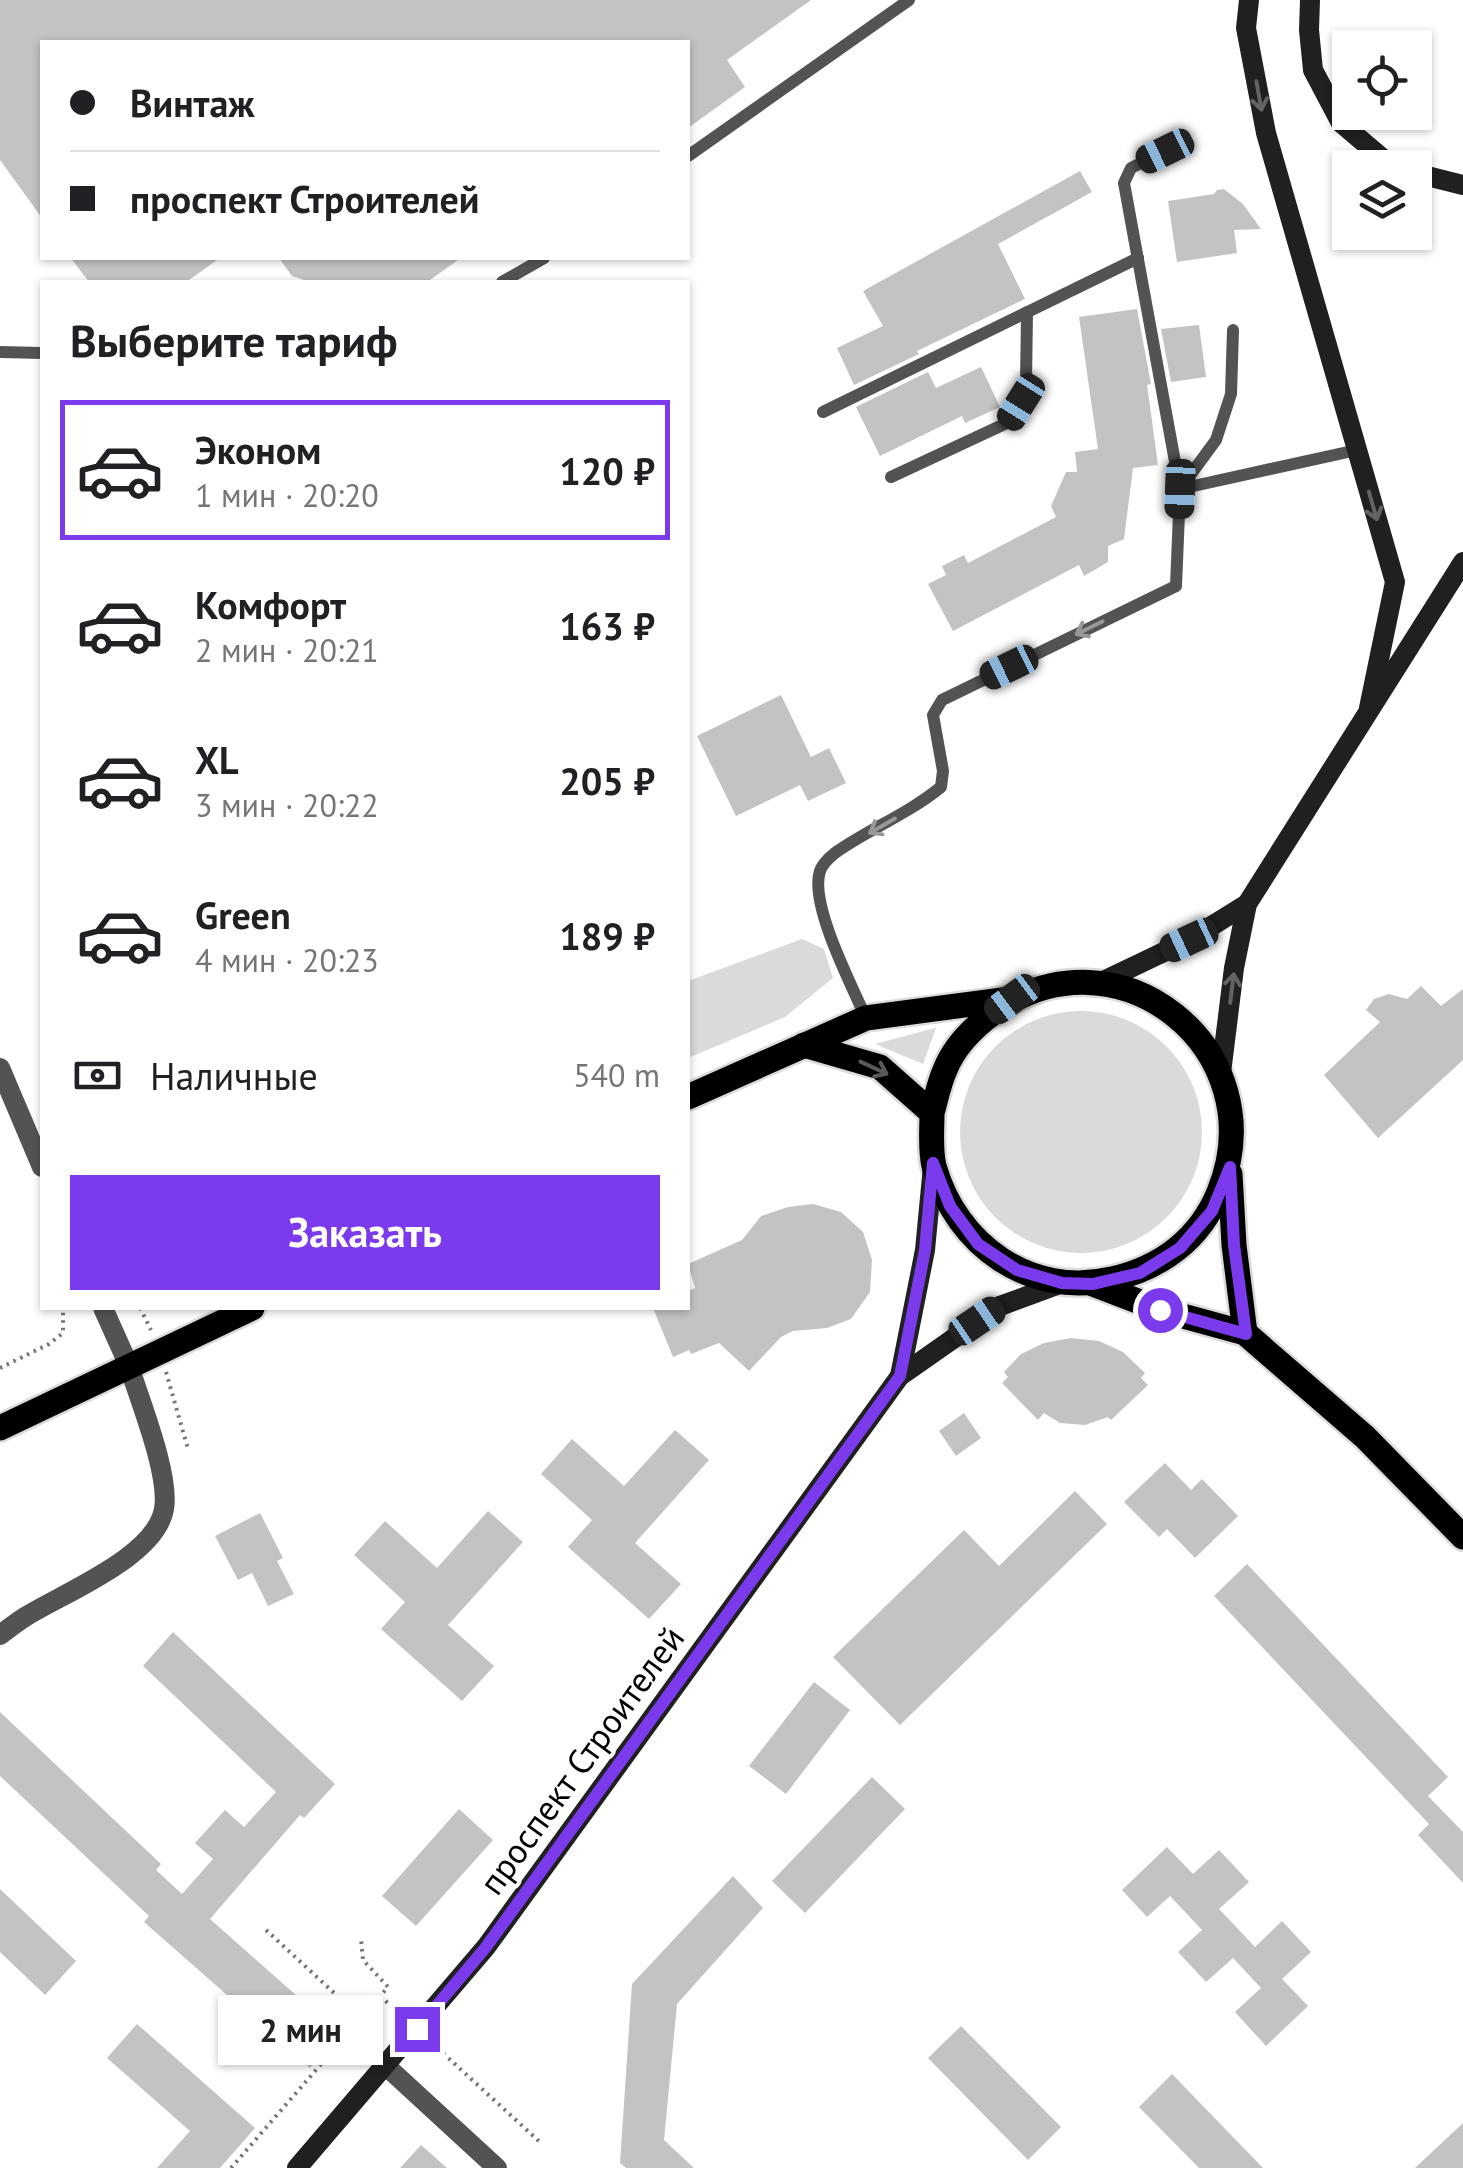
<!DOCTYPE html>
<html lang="ru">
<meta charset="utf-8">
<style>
:root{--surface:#fff;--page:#f2f2f2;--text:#202124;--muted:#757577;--line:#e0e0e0;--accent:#7c3aed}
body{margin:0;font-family:"PT Sans",sans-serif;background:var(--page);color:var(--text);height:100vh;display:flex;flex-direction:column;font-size:38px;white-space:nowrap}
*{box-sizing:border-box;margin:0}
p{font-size:32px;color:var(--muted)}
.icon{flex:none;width:55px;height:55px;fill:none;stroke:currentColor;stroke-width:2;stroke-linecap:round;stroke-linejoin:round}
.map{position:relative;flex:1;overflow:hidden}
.details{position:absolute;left:40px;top:280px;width:650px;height:1030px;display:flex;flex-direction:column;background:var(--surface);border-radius:0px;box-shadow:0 2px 8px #0004}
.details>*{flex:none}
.top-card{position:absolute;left:40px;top:40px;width:650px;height:220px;border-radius:0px;box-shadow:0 2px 8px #0004;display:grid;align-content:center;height:220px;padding:0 30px;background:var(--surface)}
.buttons{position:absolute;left:1332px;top:30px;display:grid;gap:20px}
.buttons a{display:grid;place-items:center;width:100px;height:100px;border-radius:0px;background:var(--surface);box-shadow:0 2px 8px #0004;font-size:50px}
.end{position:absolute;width:45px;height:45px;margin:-22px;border:12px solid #7c3aed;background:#fff;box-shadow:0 0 0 5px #fff}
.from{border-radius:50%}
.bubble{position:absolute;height:70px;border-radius:0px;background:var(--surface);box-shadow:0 2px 8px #0004;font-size:32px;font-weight:600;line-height:70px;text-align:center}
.car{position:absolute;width:30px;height:60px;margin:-30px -15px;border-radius:12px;box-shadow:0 0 8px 2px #0007;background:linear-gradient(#222 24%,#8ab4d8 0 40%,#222 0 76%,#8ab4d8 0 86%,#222 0)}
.top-card b{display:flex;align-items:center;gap:35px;height:95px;font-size:38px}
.top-card b+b{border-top:2px solid var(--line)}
.top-card i{width:25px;height:25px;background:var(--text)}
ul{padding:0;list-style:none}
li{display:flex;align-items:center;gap:30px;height:140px;margin:0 20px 15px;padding:0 10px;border:5px solid transparent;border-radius:0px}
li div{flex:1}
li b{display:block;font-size:38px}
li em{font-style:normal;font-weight:600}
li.on{border-color:var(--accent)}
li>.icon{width:90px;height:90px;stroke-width:1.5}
h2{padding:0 30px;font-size:45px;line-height:120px}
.pay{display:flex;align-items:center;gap:25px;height:110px;padding:0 30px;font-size:38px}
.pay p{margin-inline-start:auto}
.primary-button{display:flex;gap:20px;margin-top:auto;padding:20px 30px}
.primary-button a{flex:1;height:115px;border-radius:0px;background:var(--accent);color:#fff;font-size:40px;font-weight:600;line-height:115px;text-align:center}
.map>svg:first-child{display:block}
.green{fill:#dadada}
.building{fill:#c3c3c3}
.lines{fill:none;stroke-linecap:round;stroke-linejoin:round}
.primary-casing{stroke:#dbdbdb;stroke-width:30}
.path{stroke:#757575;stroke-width:4;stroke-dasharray:2.5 5;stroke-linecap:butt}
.service{stroke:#535353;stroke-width:12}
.minor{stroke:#535353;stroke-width:20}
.tertiary{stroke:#535353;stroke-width:20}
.secondary{stroke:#202020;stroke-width:20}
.primary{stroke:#000;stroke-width:25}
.oneway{stroke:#636363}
.oneway2{stroke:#989898}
.oneway3{stroke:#595959}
.route{stroke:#7c3aed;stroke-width:12}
.labels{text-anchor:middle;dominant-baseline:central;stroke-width:8;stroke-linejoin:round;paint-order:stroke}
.street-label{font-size:35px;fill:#000;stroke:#fff}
</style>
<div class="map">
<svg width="1463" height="2168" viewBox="0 0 1463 2168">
<rect width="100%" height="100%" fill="#fff"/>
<g class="green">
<path d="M802,939L824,949L833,978L785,1017L688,1058V981Z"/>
<circle cx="1081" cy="1132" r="121"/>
<path d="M936,1028L923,1064L875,1044L935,1028Z"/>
</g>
<g class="building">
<path d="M0,0H811L727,60L745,87L688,128V42H42V218L0,160Z"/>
<path d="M1080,171L1092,192L998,244L1025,299L917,351L919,354L854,385L837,348L883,326L863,291Z"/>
<path d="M1224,189L1243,204L1261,229L1234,230L1237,253L1177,262L1168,201L1214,194L1217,190Z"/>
<path d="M71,258H220L186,282H89Z"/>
<path d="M279,258H461L427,282H310L292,276Z"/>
<path d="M1137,309L1151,384L1147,385L1158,465L1133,468L1124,539L1108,546V562L1084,576L1079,565L953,631L928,584L946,575L942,566L964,555L968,563L1056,517L1051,506L1066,472H1077L1075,452L1098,449L1079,317Z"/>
<path d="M1199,325L1206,377L1171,382L1161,329Z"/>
<path d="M981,367L1000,407L965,423L962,416L880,456L856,407L928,372L936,388Z"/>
<path d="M781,695L811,757L829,748L846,783L808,801L800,785L736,816L697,736Z"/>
<path d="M1421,986L1441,1006L1463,989V1060L1378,1138L1324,1075L1380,1022L1366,1010L1374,999L1389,994L1407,999Z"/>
<path d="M813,1204L841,1212L863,1232L872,1260L870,1292L851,1319L827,1328L793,1331L781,1337L749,1371L719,1343L691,1354L689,1350L673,1357L653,1308H688V1291L695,1288L688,1264L742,1240L761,1216L788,1207Z"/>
<path d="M1071,1338L1099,1341L1123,1352L1145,1373L1141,1378L1148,1385L1111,1420L1108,1417L1085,1425L1060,1423L1044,1413L1038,1420L1002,1383L1008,1377L1004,1372L1021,1354L1044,1343Z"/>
<path d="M964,1413L981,1438L956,1456L939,1431Z"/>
<path d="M675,1430L709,1460L635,1543L681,1584L649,1619L568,1547L592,1520L541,1474L572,1439L624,1486Z"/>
<path d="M1165,1463L1191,1490L1202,1479L1238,1516L1195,1558L1167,1529L1159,1537L1124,1502Z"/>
<path d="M1075,1491L1107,1524L900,1725L833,1657L964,1530L999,1566Z"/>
<path d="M488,1511L523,1542L448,1625L494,1666L462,1701L381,1629L405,1602L354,1555L385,1521L437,1568Z"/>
<path d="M260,1513L283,1558L277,1561L294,1594L268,1606L252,1573L238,1580L215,1536Z"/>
<path d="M1247,1564L1448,1777L1428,1796L1463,1832V1883L1418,1835L1429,1824L1214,1596Z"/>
<path d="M173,1632L335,1784L304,1818L300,1815L210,1919L340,2034L310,2068L144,1922L149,1916L0,1776V1712L161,1864L156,1870L182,1894L213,1859L195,1843L225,1810L244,1827L276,1792L143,1666Z"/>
<path d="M814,1682L850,1710L786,1794L749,1766Z"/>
<path d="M872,1777L905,1809L805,1913L772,1881Z"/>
<path d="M459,1809L493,1840L416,1926L382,1896Z"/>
<path d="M1167,1847L1193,1874L1219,1850L1249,1882L1219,1909L1255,1947L1282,1921L1311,1952L1282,1979L1308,2006L1266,2046L1235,2012L1261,1988L1233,1958L1206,1982L1178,1952L1202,1930L1170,1896L1147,1917L1122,1890Z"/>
<path d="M733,1876L763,1908L677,2004L664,2140L694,2168H626L620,2163L632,1984Z"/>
<path d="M0,1889L76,1961L45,1995L0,1952Z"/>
<path d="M137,2024L255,2128L220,2168H157L190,2131L107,2058Z"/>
<path d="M961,2026L1061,2127L1028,2160L928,2058Z"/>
<path d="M1172,2074L1263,2168H1199L1139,2107Z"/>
<path d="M1463,2123V2168H1415Z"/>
<path d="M421,2145L447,2168H400Z"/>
</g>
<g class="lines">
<g class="primary-casing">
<g id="primary">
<path d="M804,1045L880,1067L932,1113C932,1130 930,1150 934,1166C956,1245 1030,1298 1112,1279C1161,1268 1200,1239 1219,1192C1277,1049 1117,922 993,1013C974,1027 954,1047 945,1070C939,1083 936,1099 932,1113"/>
<path d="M688,1097L866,1018L1010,999"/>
<path d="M1230,1174L1234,1245L1245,1333"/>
<path d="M1093,1284L1161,1310L1245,1333L1365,1437L1463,1537"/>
<path d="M0,1428L252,1308"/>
</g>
</g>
<g class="path">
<path d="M140,1308L151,1330"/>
<path d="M0,1368L49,1344L63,1333V1308"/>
<path d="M166,1372L188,1449"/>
<path d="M266,1930L358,2015"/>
<path d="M380,1996L402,2016"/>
<path d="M432,2043L542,2144"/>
<path d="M231,2168L388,1987L363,1960L361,1939"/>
</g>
<g class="service">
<path d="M688,156L909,0"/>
<path d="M502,282L544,258"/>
<path d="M0,352L42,353"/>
<path d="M823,412L1138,258"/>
<path d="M891,477L1009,422L1021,402L1026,383L1027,312"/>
<path d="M1180,489L1357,450"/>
<path d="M1180,489L1216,440L1231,394L1233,330"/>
<path d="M866,1018C852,986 809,904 820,871C822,865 830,857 835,853C869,829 908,814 941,787L943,771L933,715L942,700L1176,586L1180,489L1124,183L1131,168L1165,151"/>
</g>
<g class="minor">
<path d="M0,1635C8,1629 17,1622 25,1617C63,1593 156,1557 164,1509C170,1475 140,1401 129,1366"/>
<path d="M386,2066L497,2168"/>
</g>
<g class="tertiary">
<path d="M0,1068L42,1167"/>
<path d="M103,1308L129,1366"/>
</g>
<g class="secondary">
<path d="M1249,0L1246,28L1266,133L1395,582L1369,708"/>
<path d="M1310,0L1309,30L1313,70L1341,123L1394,168"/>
<path d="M1415,173L1463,185"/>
<path d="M1099,983L1189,940L1247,904"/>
<path d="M1221,1073L1234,968L1247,904L1463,562"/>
<path d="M900,1376L925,1250L933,1166"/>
<path d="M297,2168L486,1947L900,1376L1000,1306L1062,1283"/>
</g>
<use href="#primary" class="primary"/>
</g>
<defs><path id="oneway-shaft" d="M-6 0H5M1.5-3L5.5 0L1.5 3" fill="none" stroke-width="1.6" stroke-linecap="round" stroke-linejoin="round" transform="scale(2.5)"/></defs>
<g class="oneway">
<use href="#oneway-shaft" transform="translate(1259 96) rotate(80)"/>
<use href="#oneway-shaft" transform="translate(1373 506) rotate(74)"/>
<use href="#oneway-shaft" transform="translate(1232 988) rotate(-83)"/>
</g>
<g class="oneway2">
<use href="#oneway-shaft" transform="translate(1089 628) rotate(154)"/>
<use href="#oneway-shaft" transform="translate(882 826) rotate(150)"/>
</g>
<use class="oneway3" href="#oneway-shaft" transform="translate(874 1068) rotate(25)"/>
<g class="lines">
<path class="route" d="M417,2029L486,1947L900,1376L925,1250L933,1163L950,1206L978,1244L1017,1270L1062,1283L1093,1284L1140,1273L1180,1248L1212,1211L1230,1167L1234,1245L1246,1334L1160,1310"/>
</g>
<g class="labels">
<g class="street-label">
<text transform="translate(581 1760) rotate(-54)">проспект Строителей</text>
</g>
</g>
</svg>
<div class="buttons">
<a><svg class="icon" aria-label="locate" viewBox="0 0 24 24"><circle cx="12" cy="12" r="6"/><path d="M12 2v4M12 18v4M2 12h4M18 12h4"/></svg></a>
<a><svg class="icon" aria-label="layers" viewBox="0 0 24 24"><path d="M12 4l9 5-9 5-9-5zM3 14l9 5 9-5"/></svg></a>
</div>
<i class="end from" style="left:1160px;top:1310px"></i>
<i class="end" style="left:417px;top:2029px"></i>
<div class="bubble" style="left:218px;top:1995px;width:165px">2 мин</div>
<i class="car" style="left:1165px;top:151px;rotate:244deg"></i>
<i class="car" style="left:1021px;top:402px;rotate:212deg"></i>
<i class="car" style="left:1180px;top:489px;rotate:182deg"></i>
<i class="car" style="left:1009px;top:667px;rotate:244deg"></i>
<i class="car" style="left:1189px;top:940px;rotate:245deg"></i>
<i class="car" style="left:1012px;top:999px;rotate:233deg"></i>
<i class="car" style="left:977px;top:1321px;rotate:56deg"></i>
<div class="top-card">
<b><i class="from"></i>Винтаж</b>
<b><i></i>проспект Строителей</b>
</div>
<section class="details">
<h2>Выберите тариф</h2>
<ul>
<li class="on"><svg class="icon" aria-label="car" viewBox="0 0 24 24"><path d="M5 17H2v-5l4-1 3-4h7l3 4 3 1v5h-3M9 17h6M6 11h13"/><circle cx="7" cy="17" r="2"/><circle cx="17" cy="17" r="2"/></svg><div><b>Эконом</b><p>1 мин · 20:20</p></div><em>120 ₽</em></li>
<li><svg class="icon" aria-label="car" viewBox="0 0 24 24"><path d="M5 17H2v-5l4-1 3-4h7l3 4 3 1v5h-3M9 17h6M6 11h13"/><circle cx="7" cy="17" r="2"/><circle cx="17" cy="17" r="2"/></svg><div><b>Комфорт</b><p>2 мин · 20:21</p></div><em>163 ₽</em></li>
<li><svg class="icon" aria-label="car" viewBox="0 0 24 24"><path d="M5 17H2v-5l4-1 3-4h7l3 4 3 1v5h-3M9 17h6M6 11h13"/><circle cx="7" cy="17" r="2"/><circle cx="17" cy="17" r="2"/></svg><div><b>XL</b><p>3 мин · 20:22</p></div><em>205 ₽</em></li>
<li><svg class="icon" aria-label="car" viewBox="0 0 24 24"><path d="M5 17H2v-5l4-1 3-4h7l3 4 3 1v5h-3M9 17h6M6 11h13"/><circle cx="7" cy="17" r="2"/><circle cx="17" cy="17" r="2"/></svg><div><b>Green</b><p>4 мин · 20:23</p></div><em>189 ₽</em></li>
</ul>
<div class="pay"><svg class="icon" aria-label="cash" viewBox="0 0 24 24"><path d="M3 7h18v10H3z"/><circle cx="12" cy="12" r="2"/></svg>Наличные<p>540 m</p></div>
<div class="primary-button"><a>Заказать</a></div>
</section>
</div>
